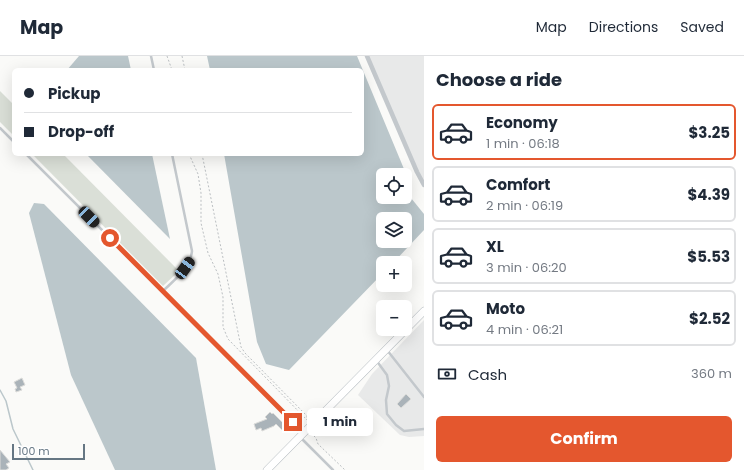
<!DOCTYPE html>
<meta charset="utf-8">
<style>
:root{--surface:#fff;--page:#f6f6f7;--text:#1f2937;--muted:#747a83;--line:#e0e1e3;--accent:#e4572e}
body{margin:0;font-family:Poppins,sans-serif;background:var(--page);color:var(--text);height:100vh;display:flex;flex-direction:column;font-size:15px;white-space:nowrap}
*{box-sizing:border-box;margin:0}
p{font-size:13px;color:var(--muted)}
.icon{flex:none;width:22px;height:22px;fill:none;stroke:currentColor;stroke-width:2;stroke-linecap:round;stroke-linejoin:round}
.map{position:relative;flex:1;overflow:hidden}
.panel{display:flex;flex-direction:column;background:var(--surface);width:320px}
.panel>*{flex:none}
.top-card{position:absolute;left:12px;top:12px;width:352px;height:88px;border-radius:6px;box-shadow:0 4px 16px #0002;display:grid;align-content:center;height:88px;padding:0 12px;background:var(--surface)}
.tools{position:absolute;left:376px;top:112px;display:grid;gap:8px}
.tools a{display:grid;place-items:center;width:36px;height:36px;border-radius:6px;background:var(--surface);box-shadow:0 4px 16px #0002;font-size:20px}
.scale{position:absolute;left:12px;bottom:10px;width:73px;box-sizing:border-box;padding-left:4px;border:2px solid #657683;border-top:0;font-size:11px;line-height:14px;white-space:nowrap;color:#657683;-webkit-text-stroke:3px #fff;paint-order:stroke}
.end{position:absolute;width:18px;height:18px;margin:-9px;border:5px solid #e4572e;background:#fff;box-shadow:0 0 0 2px #fff}
.from{border-radius:50%}
.bubble{position:absolute;height:28px;border-radius:6px;background:var(--surface);box-shadow:0 4px 16px #0002;font-size:13px;font-weight:700;line-height:28px;text-align:center}
.car{position:absolute;width:12px;height:24px;margin:-12px -6px;border-radius:5px;box-shadow:0 0 3px 1px #0007;background:linear-gradient(#222 24%,#8ab4d8 0 40%,#222 0 76%,#8ab4d8 0 86%,#222 0)}
.top-card b{display:flex;align-items:center;gap:14px;height:38px;font-size:15px}
.top-card b+b{border-top:1px solid var(--line)}
.top-card i{width:10px;height:10px;background:var(--text)}
ul{padding:0;list-style:none}
li{display:flex;align-items:center;gap:12px;height:56px;margin:0 8px 6px;padding:0 4px;border:2px solid var(--line);border-radius:6px}
li div{flex:1}
li b{display:block;font-size:15px}
li em{font-style:normal;font-weight:700}
li.active{border-color:var(--accent)}
li>.icon{width:36px;height:36px;stroke-width:1.5}
h2{padding:0 12px;font-size:18px;line-height:48px}
.pay{display:flex;align-items:center;gap:10px;height:44px;padding:0 12px;font-size:15px}
.pay p{margin-inline-start:auto}
.button{display:flex;gap:8px;margin-top:auto;padding:8px 12px}
.button a{flex:1;height:46px;border-radius:6px;background:var(--accent);color:#fff;font-size:16px;font-weight:700;line-height:46px;text-align:center}
header{display:flex;align-items:center;gap:24px;box-sizing:border-box;height:56px;padding:0 20px;background:var(--surface);border-bottom:1px solid var(--line)}
header strong{font-size:19px}
nav{display:flex;gap:22px;margin-inline-start:auto;font-size:14px}
main{display:flex;flex:1;min-height:0}
.map>svg:first-child{display:block}
.built{fill:#e8e9e9}
.green{fill:#dadfd7}
.water{fill:#bbc7cb;fill-rule:evenodd}
.lines{fill:none;stroke-linecap:round;stroke-linejoin:round}
.stream{stroke:#bbc7cb;stroke-width:1.5}
.building{fill:#aab3b9;stroke:#dcdcda}
.secondary-casing{stroke:#b3babf;stroke-width:8}
.path{stroke:#bbbfc2;stroke-width:1;stroke-dasharray:2 2;stroke-linecap:butt}
.lane{stroke:#c3c8cc;stroke-width:2.5}
.street{stroke:#c3c8cc;stroke-width:4.5}
.secondary{stroke:#fff;stroke-width:7}
.route{stroke:#e4572e;stroke-width:5}
</style>
<header>
<strong>Map</strong>
<nav><a>Map</a><a>Directions</a><a>Saved</a></nav>
</header>
<main>
<div class="map">
<svg width="424" height="414" viewBox="0 0 424 414">
<rect width="100%" height="100%" fill="#fafaf8"/>
<g class="built">
<path d="M367,0H424V129Z"/>
<path d="M424,264V380L409,381L400,379L358,339L372,318Z"/>
</g>
<g class="green">
<path d="M0,35L14,49V80L0,66Z"/>
<path d="M32,98H63L179,215L163,230Z"/>
</g>
<g class="water">
<path d="M79,0H128L131,14H67Z"/>
<path d="M207,0H357L404,113L411,142L424,158V174L393,207H383V217L289,314L266,308L257,286L224,98H362V14H210ZM383,119H405V141H383ZM383,163H405V185H383Z"/>
<path d="M86,98H152L170,183Z"/>
<path d="M34,147L44,148L196,302L216,414H115L71,319L29,157Z"/>
</g>
<g class="lines">
<path class="stream" d="M0,334L6,345L13,373L33,414"/>
</g>
<g class="building">
<path d="M22,322L25,329L20,331L22,334L16,336L15,333L17,332L14,326Z"/>
<path d="M406,338L411,343L401,352L397,348Z"/>
<path d="M270,356L272,358L273,357L286,370L282,374L276,368L274,370L262,375L261,372L256,374L254,368L267,363L265,361Z"/>
<path d="M0,394L10,406L6,408L9,412L6,414H0Z"/>
</g>
<g class="lines">
<g class="secondary-casing">
<path id="secondary" d="M267,414L424,255"/>
</g>
<g class="path">
<path d="M167,0L172,14"/>
<path d="M182,0L185,14"/>
<path d="M189,98L198,118L201,137V167L208,197L218,218L223,241V271L228,283L307,364"/>
<path d="M202,98L241,291L245,297L307,360V363"/>
<path d="M311,377L316,382L318,388L345,414"/>
</g>
<g class="lane">
<path d="M151,0L154,14"/>
<path d="M0,72L14,86"/>
<path d="M26,98L304,376"/>
<path d="M163,235C175,223 190,213 192,195L172,98"/>
<path d="M387,294L424,341"/>
<path d="M376,304L387,319L389,330L386,344L387,358L396,369L404,375L424,373"/>
<path d="M319,361L337,377"/>
<path d="M300,381L333,414"/>
</g>
<path class="street" d="M367,0L417,116L424,129"/>
<use href="#secondary" class="secondary"/>
</g>
<g class="lines">
<path class="route" d="M110,182L293,366"/>
</g>
</svg>
<div class="tools">
<a><svg class="icon" aria-label="locate" viewBox="0 0 24 24"><circle cx="12" cy="12" r="6"/><path d="M12 2v4M12 18v4M2 12h4M18 12h4"/></svg></a>
<a><svg class="icon" aria-label="layers" viewBox="0 0 24 24"><path d="M12 4l9 5-9 5-9-5zM3 14l9 5 9-5"/></svg></a>
<a>+</a>
<a>−</a>
</div>
<div class="scale">100 m</div>
<i class="end from" style="left:110px;top:182px"></i>
<i class="end" style="left:293px;top:366px"></i>
<div class="bubble" style="left:307px;top:352px;width:66px">1 min</div>
<i class="car" style="left:89px;top:161px;rotate:135deg"></i>
<i class="car" style="left:185px;top:212px;rotate:36deg"></i>
<div class="top-card">
<b><i class="from"></i>Pickup</b>
<b><i></i>Drop-off</b>
</div>
</div>
<section class="panel">
<h2>Choose a ride</h2>
<ul>
<li class="active"><svg class="icon" aria-label="car" viewBox="0 0 24 24"><path d="M5 17H2v-5l4-1 3-4h7l3 4 3 1v5h-3M9 17h6M6 11h13"/><circle cx="7" cy="17" r="2"/><circle cx="17" cy="17" r="2"/></svg><div><b>Economy</b><p>1 min · 06:18</p></div><em>$3.25</em></li>
<li><svg class="icon" aria-label="car" viewBox="0 0 24 24"><path d="M5 17H2v-5l4-1 3-4h7l3 4 3 1v5h-3M9 17h6M6 11h13"/><circle cx="7" cy="17" r="2"/><circle cx="17" cy="17" r="2"/></svg><div><b>Comfort</b><p>2 min · 06:19</p></div><em>$4.39</em></li>
<li><svg class="icon" aria-label="car" viewBox="0 0 24 24"><path d="M5 17H2v-5l4-1 3-4h7l3 4 3 1v5h-3M9 17h6M6 11h13"/><circle cx="7" cy="17" r="2"/><circle cx="17" cy="17" r="2"/></svg><div><b>XL</b><p>3 min · 06:20</p></div><em>$5.53</em></li>
<li><svg class="icon" aria-label="car" viewBox="0 0 24 24"><path d="M5 17H2v-5l4-1 3-4h7l3 4 3 1v5h-3M9 17h6M6 11h13"/><circle cx="7" cy="17" r="2"/><circle cx="17" cy="17" r="2"/></svg><div><b>Moto</b><p>4 min · 06:21</p></div><em>$2.52</em></li>
</ul>
<div class="pay"><svg class="icon" aria-label="cash" viewBox="0 0 24 24"><path d="M3 7h18v10H3z"/><circle cx="12" cy="12" r="2"/></svg>Cash<p>360 m</p></div>
<div class="button"><a>Confirm</a></div>
</section>
</main>
